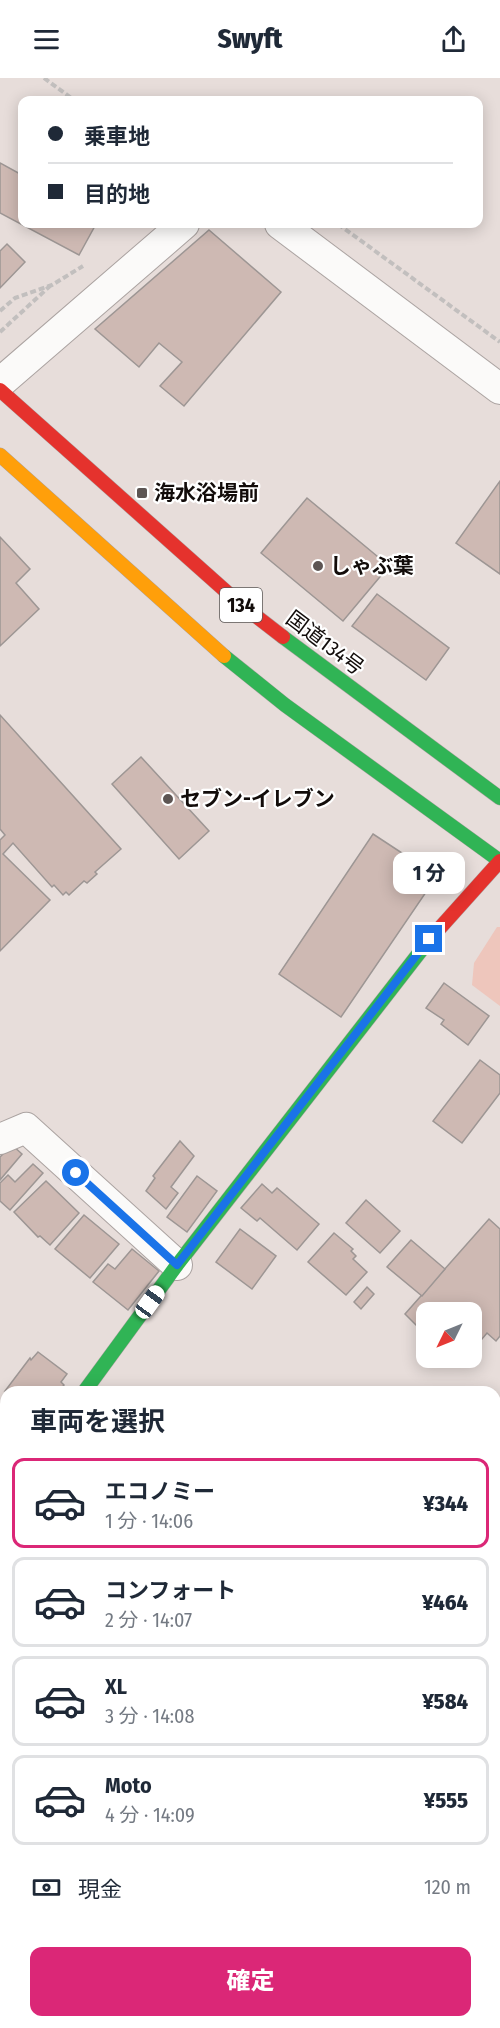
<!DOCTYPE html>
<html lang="ja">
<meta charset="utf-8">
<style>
:root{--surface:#fff;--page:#f2f2f3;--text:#1f2937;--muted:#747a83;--line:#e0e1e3;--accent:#db2777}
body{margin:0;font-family:"Fira Sans Condensed","Noto Sans JP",sans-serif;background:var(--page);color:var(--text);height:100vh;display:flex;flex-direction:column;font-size:22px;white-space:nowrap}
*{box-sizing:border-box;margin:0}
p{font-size:20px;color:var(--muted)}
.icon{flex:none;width:33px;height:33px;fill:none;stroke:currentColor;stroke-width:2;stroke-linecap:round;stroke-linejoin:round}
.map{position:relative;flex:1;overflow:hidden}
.details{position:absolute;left:0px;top:1308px;width:501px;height:642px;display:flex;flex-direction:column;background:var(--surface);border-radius:18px 18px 0 0;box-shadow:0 3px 15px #0003}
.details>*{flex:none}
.guide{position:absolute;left:18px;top:18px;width:465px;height:132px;border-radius:12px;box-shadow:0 3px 15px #0003;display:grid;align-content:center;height:132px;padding:0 30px;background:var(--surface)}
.needle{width:39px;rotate:227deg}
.tools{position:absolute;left:416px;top:1224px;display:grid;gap:12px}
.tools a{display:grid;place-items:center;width:66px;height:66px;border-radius:12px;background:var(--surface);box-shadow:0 3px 15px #0003;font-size:30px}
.end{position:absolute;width:27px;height:27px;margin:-14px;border:8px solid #1a73e8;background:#fff;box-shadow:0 0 0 3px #fff}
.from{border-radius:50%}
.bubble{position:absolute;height:42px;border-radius:12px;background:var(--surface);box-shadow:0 3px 15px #0003;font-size:20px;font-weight:800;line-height:42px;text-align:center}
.car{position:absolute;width:18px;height:36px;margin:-18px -9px;border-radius:8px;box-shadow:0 0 4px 2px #0007;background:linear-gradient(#fff 24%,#345 0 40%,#fff 0 76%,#345 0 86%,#fff 0)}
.guide b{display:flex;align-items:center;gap:21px;height:57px;font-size:22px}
.guide b+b{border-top:2px solid var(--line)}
.guide i{width:15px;height:15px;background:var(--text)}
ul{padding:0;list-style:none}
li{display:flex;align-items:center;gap:18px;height:90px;margin:0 12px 9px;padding:0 18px;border:3px solid var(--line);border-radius:12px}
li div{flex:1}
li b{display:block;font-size:22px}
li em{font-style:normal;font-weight:800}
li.current{border-color:var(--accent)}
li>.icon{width:54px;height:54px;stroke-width:1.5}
h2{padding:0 30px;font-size:27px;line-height:72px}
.pay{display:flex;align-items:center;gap:15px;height:66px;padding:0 30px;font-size:22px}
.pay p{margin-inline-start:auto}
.button{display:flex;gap:12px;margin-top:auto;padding:12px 30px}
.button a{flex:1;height:69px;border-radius:12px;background:var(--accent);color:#fff;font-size:24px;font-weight:800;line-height:69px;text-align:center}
header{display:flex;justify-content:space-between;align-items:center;height:78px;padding:0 30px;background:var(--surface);font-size:27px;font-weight:800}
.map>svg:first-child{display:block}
.green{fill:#eec6bc}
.building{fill:#ceb9b3;stroke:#9d9694;stroke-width:1.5}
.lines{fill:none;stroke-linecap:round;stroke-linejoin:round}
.street-casing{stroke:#aba3a1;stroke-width:32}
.fast-casing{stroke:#aba3a1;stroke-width:15}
.slow-casing{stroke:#aba3a1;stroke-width:15}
.jam-casing{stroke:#aba3a1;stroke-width:15}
.path{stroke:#c2bfbe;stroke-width:4;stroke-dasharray:6 3;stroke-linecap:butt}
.street{stroke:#fbfaf9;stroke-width:30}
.fast{stroke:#30b455;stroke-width:14}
.slow{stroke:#ff9f0a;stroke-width:14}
.jam{stroke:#e5322d;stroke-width:14}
.route{stroke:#1a73e8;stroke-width:8}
.poi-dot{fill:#5d5553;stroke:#fff;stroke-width:2}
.labels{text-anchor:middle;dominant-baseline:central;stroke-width:4.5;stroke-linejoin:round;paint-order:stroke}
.shield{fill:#fff;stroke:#595554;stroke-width:1.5}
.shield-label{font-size:20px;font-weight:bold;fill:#120c0a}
.poi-label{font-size:21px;font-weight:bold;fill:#120c0a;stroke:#fff;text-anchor:start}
.street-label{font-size:21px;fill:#120c0a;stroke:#fff}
</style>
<header><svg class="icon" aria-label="menu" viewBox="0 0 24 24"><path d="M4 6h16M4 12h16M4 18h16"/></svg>Swyft<svg class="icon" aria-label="share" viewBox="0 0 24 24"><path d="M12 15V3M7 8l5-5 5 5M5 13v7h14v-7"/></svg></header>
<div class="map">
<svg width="500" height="1950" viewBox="0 0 500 1950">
<rect width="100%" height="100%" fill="#e7ddda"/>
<path class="green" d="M497,849H500V928L472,907L474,885Z"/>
<g class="building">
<path d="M0,85L22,97V146H96L79,177L0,135Z"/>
<path d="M209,152L281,214L184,328L160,308L182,284L159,265L139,289L95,251Z"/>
<path d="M7,166L25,184L0,210V173Z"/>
<path d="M500,403V496L456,465Z"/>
<path d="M307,420L389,488L343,543L261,475Z"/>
<path d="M0,459L30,491L16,505L39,531L0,568Z"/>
<path d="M377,516L449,570L426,602L352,548Z"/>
<path d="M0,637L121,771L95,794L97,796L87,805L84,803L69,817L66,814L63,817L54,807L52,809L13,765L3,776L50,822L0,873V762L5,757L0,751Z"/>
<path d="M141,679L209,753L179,781L112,706Z"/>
<path d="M373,756L437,798L341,939L279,896Z"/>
<path d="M444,905L489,938L468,967L441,946L444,942L426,930Z"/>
<path d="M480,982L500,997V1015L462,1065L433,1043Z"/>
<path d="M180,1063L194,1078L171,1109L178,1115L166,1131L146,1113L155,1100L153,1098Z"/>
<path d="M12,1067L22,1076L0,1102V1079Z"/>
<path d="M33,1086L43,1095L10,1132L0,1123V1105L8,1097L15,1104Z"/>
<path d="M197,1098L217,1113L187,1154L167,1139Z"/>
<path d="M46,1103L79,1135L50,1167L40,1158L38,1159L14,1134Z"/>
<path d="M262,1106L272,1115L277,1110L319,1146L297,1172L260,1140L257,1143L241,1130Z"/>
<path d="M366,1122L400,1153L380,1175L346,1145Z"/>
<path d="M84,1137L119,1166L90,1200L55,1171Z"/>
<path d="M489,1141L500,1151V1258L496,1263L487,1255L471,1274V1234H426V1257L405,1236Z"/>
<path d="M240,1151L276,1178L252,1211L216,1184Z"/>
<path d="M334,1155L353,1171L351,1173L356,1178L353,1181L367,1194L346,1217L308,1184Z"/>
<path d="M411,1162L445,1191L422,1218L387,1189Z"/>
<path d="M132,1171L159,1193L128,1232L93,1204L108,1186L115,1191Z"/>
<path d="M367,1209L374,1216L361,1231L354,1224Z"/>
<path d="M38,1274L67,1296L61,1304L64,1307L58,1314L5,1313L30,1280L31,1282Z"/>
<path d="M495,1397L500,1402V1426L495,1432Z"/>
<path d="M0,1457L6,1462V1504L0,1511Z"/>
<path d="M0,1526L6,1531V1555L2,1559L0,1557Z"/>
<path d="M6,1573V1605L0,1600V1580Z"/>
<path d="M6,1630V1676L0,1671V1637Z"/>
<path d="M2,1686L6,1690V1734L0,1728V1688Z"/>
<path d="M495,1727L500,1731V1758L495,1754Z"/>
<path d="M6,1756V1808L4,1811L0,1808V1763Z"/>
<path d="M495,1756L500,1760V1803L495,1799Z"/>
<path d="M495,1812L500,1816V1852L495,1848Z"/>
<path d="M6,1830V1867L0,1861V1836Z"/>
<path d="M30,1944H83L91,1950H26Z"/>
<path d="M124,1944H154L149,1950H131Z"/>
<path d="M163,1944H180L186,1950H158Z"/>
<path d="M326,1944H361L364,1948L362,1950H333Z"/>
</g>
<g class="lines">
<g class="street-casing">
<g id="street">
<path d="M280,146L500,311"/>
<path d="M0,305L184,146"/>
<path d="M0,1061L26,1050L177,1187"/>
<path d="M0,1428L6,1420"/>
<path d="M495,1493L500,1499"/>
<path d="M495,1644L500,1638"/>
<path d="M495,1915L500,1908"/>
<path d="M232,1944L238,1950"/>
<path d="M419,1944L427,1950"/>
<path d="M0,1945L6,1937"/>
<path d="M263,1950L267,1944"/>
<path d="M470,1950L474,1944"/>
</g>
</g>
<g class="fast-casing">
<g id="fast">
<path d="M283,559L500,720"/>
<path d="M224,578L285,627L500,783"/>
<path d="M84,1314L177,1187L430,861"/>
</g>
</g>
<g class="slow-casing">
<path id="slow" d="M0,377L224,578"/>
</g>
<g class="jam-casing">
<g id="jam">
<path d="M0,312L239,525L283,559"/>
<path d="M430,861L500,783"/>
</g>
</g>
<g class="path">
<path d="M44,0L74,22"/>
<path d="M338,146L500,264"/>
<path d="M0,233L15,220L52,207L83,188"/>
<path d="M0,254L50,208"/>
</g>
<use href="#street" class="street"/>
<use href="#fast" class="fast"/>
<use href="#slow" class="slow"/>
<use href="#jam" class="jam"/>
</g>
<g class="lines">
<path class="route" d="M76,1095L177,1187L429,861"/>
</g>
<g class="poi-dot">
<rect x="136" y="409" width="12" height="12" rx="3"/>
<circle cx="318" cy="488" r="6"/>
<circle cx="168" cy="721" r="6"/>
</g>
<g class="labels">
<rect class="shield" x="220" y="510" width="42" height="34" rx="4.5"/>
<g class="shield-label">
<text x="241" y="527">134</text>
</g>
<g class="poi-label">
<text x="154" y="415">海水浴場前</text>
<text x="330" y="488">しゃぶ葉</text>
<text x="180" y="721">セブン-イレブン</text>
</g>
<g class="street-label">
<text transform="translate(325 565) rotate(37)">国道134号</text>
</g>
</g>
</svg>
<div class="tools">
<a><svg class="needle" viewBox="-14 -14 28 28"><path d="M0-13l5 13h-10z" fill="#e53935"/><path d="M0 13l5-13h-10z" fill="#747a83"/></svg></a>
</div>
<i class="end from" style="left:76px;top:1095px"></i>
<i class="end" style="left:429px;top:861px"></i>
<div class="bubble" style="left:393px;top:774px;width:72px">1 分</div>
<i class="car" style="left:150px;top:1224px;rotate:36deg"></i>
<div class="guide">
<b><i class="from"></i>乗車地</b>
<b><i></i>目的地</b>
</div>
<section class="details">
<h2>車両を選択</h2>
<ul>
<li class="current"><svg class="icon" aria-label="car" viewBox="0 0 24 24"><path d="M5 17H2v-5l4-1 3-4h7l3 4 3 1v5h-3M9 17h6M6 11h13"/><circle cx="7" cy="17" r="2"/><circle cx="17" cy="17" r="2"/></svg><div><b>エコノミー</b><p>1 分 · 14:06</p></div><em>¥344</em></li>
<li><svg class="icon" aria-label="car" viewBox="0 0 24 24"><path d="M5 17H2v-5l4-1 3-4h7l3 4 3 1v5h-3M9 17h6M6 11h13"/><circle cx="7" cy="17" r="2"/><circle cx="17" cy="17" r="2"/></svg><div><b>コンフォート</b><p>2 分 · 14:07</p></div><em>¥464</em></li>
<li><svg class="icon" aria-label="car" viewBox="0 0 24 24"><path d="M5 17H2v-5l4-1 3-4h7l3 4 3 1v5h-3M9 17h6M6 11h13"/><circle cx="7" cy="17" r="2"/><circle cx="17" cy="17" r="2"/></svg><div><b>XL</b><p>3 分 · 14:08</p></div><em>¥584</em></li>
<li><svg class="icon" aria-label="car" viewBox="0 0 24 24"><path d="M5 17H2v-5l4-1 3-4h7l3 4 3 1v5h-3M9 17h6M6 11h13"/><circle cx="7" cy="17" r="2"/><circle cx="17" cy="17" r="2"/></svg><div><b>Moto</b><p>4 分 · 14:09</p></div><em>¥555</em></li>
</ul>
<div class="pay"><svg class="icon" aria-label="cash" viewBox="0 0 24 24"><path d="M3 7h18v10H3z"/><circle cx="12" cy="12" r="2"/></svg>現金<p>120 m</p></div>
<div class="button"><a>確定</a></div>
</section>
</div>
